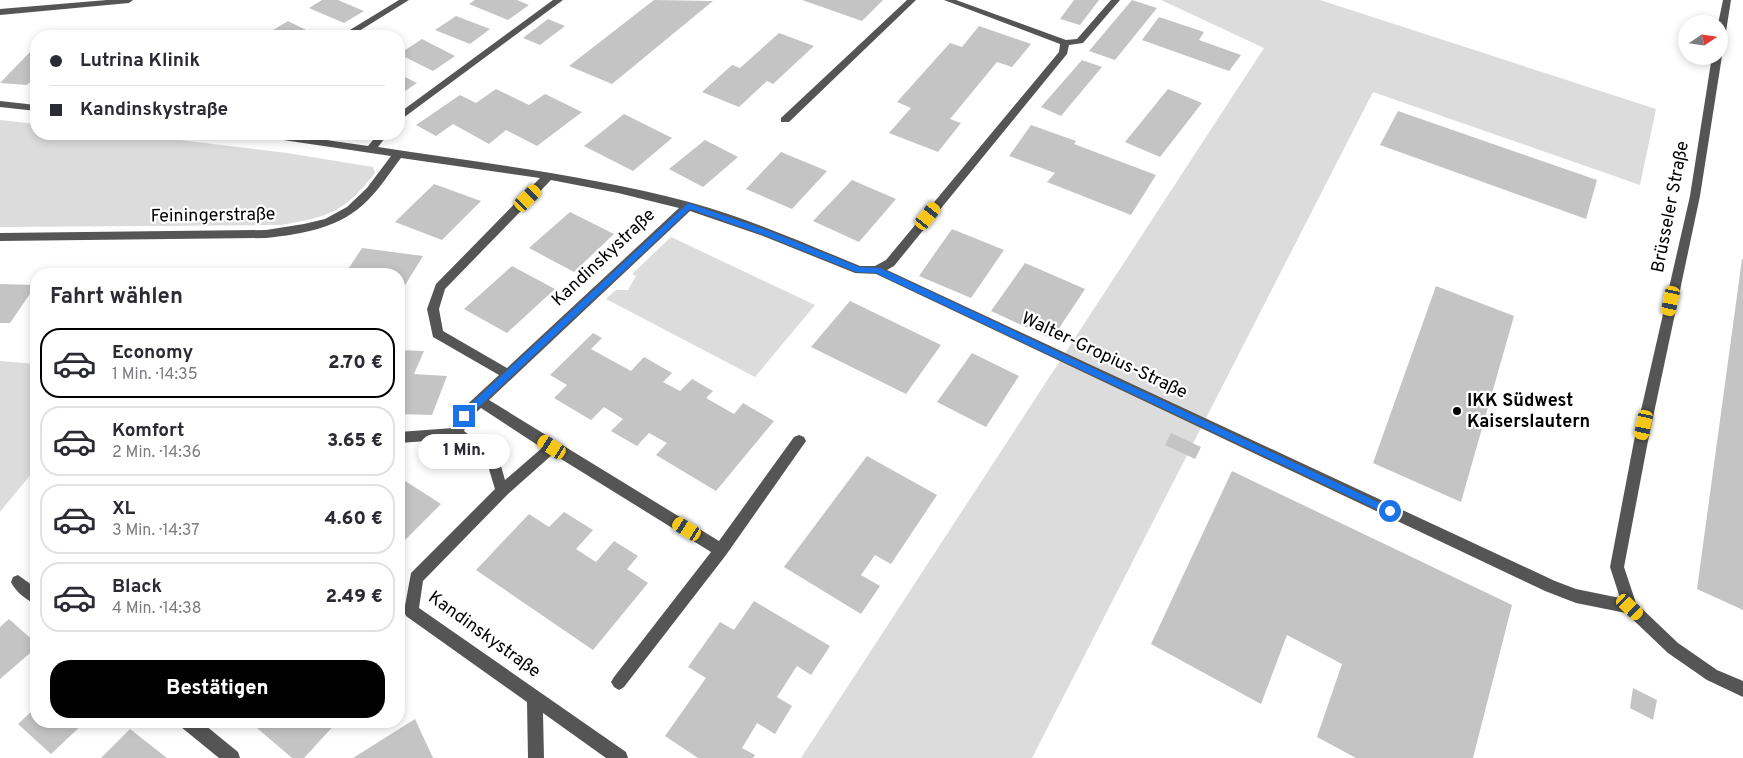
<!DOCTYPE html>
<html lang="de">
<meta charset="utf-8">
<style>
:root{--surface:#fff;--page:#f7f7f7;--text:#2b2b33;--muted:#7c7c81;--line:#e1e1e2;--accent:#000}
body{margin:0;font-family:Overpass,sans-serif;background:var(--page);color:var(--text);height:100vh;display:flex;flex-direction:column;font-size:19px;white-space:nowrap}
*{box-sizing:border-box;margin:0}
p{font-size:16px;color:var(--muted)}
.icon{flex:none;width:28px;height:28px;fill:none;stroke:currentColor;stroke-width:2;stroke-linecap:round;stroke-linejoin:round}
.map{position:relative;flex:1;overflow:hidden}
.side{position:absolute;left:30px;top:268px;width:375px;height:460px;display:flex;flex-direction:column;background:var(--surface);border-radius:20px;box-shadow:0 2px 8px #0003}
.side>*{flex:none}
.banner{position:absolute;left:30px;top:30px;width:375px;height:110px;border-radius:20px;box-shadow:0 2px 8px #0003;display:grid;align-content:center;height:110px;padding:0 20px;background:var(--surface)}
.needle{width:32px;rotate:77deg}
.fabs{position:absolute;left:1678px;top:15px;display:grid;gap:10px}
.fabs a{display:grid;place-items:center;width:50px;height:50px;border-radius:50%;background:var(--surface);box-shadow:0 2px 8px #0003;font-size:25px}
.end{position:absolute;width:22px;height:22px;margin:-11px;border:6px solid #1a73e8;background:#fff;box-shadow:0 0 0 2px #fff}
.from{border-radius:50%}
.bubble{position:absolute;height:35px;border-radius:18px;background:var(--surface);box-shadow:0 2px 8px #0003;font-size:16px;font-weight:800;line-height:35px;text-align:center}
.car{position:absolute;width:15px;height:30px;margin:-15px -8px;border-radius:6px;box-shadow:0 0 4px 1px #0007;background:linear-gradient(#f5c518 24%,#345 0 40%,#f5c518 0 76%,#345 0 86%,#f5c518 0)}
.banner b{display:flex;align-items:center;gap:18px;height:48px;font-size:19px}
.banner b+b{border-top:1px solid var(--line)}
.banner i{width:12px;height:12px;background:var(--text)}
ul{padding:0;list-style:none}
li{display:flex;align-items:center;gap:15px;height:70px;margin:0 10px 8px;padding:0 10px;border:2px solid var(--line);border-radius:20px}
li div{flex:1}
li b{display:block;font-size:19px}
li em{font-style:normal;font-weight:800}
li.current{border-color:var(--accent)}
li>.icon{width:45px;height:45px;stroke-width:1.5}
h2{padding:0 20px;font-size:22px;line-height:60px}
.cta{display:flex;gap:10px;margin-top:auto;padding:10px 20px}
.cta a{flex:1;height:58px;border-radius:20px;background:var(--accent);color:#fff;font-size:20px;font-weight:800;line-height:58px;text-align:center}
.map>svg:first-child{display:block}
.green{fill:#dcdcdc}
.building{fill:#c4c4c4}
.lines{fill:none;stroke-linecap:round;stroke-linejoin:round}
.minor{fill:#555;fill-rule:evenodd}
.route{fill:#1a73e8}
.poi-dot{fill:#000;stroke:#fff;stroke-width:2}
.labels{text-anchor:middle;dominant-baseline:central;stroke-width:4.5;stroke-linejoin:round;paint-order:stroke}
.street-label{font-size:18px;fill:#000;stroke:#fff}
.poi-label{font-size:18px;font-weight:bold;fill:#000;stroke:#fff;text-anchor:start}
</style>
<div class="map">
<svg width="1743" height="758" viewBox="0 0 1743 758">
<rect width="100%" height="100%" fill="#fff"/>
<g class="green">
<path d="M1161,0H1320L1656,109L1640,185L1373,92L1032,758H801L1264,48Z"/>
<path d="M0,120L36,124V134H130L287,153L373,167L375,173C343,213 330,216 282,225L0,227Z"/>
<path d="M671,237L815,305L755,377L606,299L616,290H628L636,276L632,274Z"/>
<path d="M0,361L36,364V468L0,512Z"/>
</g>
<g class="building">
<path d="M322,0H338L364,11L344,23L309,8Z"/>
<path d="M475,0H517L529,5L508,20L469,4Z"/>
<path d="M654,0L713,1L612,84L569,66Z"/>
<path d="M802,0H883L862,21Z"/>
<path d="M1074,0H1099L1080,25L1060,19Z"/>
<path d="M1132,0L1157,8L1115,60L1089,51Z"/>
<path d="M456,16L490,29L470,44L435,30Z"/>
<path d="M1159,17L1204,32L1199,40L1241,55L1229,71L1142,40Z"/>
<path d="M548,19L565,26L540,45L523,38Z"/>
<path d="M288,21L318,36L265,35Z"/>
<path d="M979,26L1031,44L1012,67L997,62L950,119L961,123L938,152L889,133L911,108L897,102L950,43L962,47Z"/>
<path d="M779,33L814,46L773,84L767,81L739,107L702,92L732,65L740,68Z"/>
<path d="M422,39L455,56L433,71L399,54Z"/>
<path d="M30,52L36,53V76L27,85L0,83Z"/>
<path d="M1082,60L1102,67L1061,116L1041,107Z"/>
<path d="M399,74L417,83L399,95Z"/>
<path d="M496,89L529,105L545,94L582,112L537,146L506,130L489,144L453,124L436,136L416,125L460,95L476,103Z"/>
<path d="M1168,89L1202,103L1160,157L1125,142Z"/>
<path d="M1398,111L1597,180L1586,219L1380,145Z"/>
<path d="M624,114L672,138L633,171L584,146Z"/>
<path d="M1031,125L1076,141L1074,144L1156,175L1131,215L1047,182L1055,173L1009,156Z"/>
<path d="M705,140L738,157L703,187L669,169Z"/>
<path d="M781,152L827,171L792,209L746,189Z"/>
<path d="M852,180L896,199L859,242L813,221Z"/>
<path d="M434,184L481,201L442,240L395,222Z"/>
<path d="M570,212L614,234L574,272L529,248Z"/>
<path d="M952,229L1004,250L971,298L919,276Z"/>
<path d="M362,248L423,256L399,295V274H345Z"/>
<path d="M1742,259H1743V610L1697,589Z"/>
<path d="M1025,263L1085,289L1052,339L991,311Z"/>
<path d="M512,266L555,289L507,333L464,309Z"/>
<path d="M93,269L225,272V274H90Z"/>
<path d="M0,284L36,285L10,323H0Z"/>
<path d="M1436,286L1514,316L1461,502L1373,463Z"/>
<path d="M850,301L941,345L906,394L811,347Z"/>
<path d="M593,333L602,338L591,349L631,371L644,357L672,373L663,382L680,391L692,379L713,391L706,398L734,414L743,403L774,421L716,491L656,455L667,443L649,433L637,446L611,431L623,419L604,407L591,420L554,398L567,385L550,375Z"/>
<path d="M399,350L424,351L414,374L447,376L432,415L399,414Z"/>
<path d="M972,353L1019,376L986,427L937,402Z"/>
<path d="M1171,433L1201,447L1195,459L1165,445Z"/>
<path d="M867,456L937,495L891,564L875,555L861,575L880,586L861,614L784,567Z"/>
<path d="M1232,471L1512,605L1473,758H1356L1317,737L1342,664L1287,635L1261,704L1151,644Z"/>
<path d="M399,477L441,504L399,546Z"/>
<path d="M564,512L593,530L576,549L596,562L614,541L638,556L627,569L648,583L593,650L476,570L529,514L549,527Z"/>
<path d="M754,601L830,646L811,675L797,666L777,697L792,706L775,734L757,723L742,748L755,755L753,758H698L665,736L706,678L688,667L720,622L734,630Z"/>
<path d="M9,619L36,643V648L0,679V627Z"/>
<path d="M1633,688L1657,700L1653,720L1630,708Z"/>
<path d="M36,707V721H86L51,754L18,724Z"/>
<path d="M415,719L433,758H353Z"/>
<path d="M263,721H338L304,758H292L257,728Z"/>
<path d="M130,729L167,758H101Z"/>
</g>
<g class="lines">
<g class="minor">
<path d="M107,0H133L129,3L0,15V9Z"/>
<path d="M399,0H409L351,36H340Z"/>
<path d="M553,0H563L399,121V113Z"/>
<path d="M907,0H916L789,122H781V118Z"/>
<path d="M944,0H956L1066,40L1077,39L1111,0H1120L1083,43L1069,45L1067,54L894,266L887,270L1555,581L1576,589L1620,598L1610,567L1634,441L1690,196L1712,56H1719L1720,54L1722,56L1700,196L1648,441L1624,567L1636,603L1678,643L1717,670L1743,681V697L1707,680L1668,653L1626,613L1576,603L1545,591L876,274L855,273L763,236L690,211L489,400L719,541L794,437L799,435L804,437L806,441L726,555L624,687L619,690L614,687L611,682L614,677L711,552L553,454L507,495L423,581L419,608L626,752L628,758H606L543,713L544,758H528L527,702L406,616L404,611L411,573L495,489L488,466L455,439L399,443V432L453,428L459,412L499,375L433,337L427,309L436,284L540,178L401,158C390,172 381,187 368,200C341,228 303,234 266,238L0,241V233L266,230L304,224L325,219L347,207L367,188L391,156L263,137L258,134H284L368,146L378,134H388L378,147C482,163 587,175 689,202C747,218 804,243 860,266H875L886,260L1059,52L1060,44ZM551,180L618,193L679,208L507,368L443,331L439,309L445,289ZM481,408L542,448L505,480L499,459L464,431L469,419Z"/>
<path d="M1723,0H1731L1724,44L1719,47L1718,24Z"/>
<path d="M0,101L36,105V111L0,107Z"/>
<path d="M18,575L36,588V604C27,601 15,591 11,582L13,577Z"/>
<path d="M179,721H200L238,752L240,758H219L181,727Z"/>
</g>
</g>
<path class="route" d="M688,203L769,231L859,267L880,268L1393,509L1395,511L1390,515L1387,514L876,273L856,272L764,235L690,209L467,418H461V413Z"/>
<circle class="poi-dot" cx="1457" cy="411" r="5"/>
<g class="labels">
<g class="street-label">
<text transform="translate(1671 207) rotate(-79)">Brüsseler Straße</text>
<text transform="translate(213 216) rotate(-1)">Feiningerstraße</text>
<text transform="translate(604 258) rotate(-43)">Kandinskystraße</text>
<text transform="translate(1104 356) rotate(25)">Walter-Gropius-Straße</text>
<text transform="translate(484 635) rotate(36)">Kandinskystraße</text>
</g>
<g class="poi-label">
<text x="1467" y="401">IKK Südwest<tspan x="1467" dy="21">Kaiserslautern</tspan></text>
</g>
</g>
</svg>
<div class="fabs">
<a><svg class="needle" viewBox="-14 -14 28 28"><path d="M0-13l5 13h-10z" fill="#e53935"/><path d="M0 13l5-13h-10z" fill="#7c7c81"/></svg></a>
</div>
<i class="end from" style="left:1390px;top:511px"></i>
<i class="end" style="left:464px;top:416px"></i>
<div class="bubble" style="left:418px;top:434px;width:92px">1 Min.</div>
<i class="car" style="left:528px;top:198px;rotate:45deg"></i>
<i class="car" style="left:928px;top:216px;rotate:39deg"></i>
<i class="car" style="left:1671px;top:301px;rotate:192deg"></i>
<i class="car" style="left:1644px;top:425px;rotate:192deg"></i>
<i class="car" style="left:552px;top:447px;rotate:303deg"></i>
<i class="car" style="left:687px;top:529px;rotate:301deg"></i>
<i class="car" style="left:1630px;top:607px;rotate:133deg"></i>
<div class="banner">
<b><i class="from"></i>Lutrina Klinik</b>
<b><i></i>Kandinskystraße</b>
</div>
<section class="side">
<h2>Fahrt wählen</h2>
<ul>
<li class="current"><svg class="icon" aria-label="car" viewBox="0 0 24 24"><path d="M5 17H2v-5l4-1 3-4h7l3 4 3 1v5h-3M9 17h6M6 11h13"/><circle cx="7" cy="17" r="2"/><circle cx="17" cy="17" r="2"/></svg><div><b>Economy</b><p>1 Min. · 14:35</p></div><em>2.70 €</em></li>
<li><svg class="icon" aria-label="car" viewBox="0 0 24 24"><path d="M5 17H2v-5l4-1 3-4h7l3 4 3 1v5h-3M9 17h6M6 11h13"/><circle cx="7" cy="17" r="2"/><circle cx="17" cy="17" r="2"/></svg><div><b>Komfort</b><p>2 Min. · 14:36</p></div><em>3.65 €</em></li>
<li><svg class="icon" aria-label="car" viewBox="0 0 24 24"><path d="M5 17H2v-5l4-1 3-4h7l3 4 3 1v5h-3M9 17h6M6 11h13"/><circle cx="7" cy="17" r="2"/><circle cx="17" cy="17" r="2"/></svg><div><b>XL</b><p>3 Min. · 14:37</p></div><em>4.60 €</em></li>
<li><svg class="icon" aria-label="car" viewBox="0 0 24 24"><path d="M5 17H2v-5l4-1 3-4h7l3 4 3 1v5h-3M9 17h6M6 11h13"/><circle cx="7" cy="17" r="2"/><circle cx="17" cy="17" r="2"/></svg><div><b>Black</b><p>4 Min. · 14:38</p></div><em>2.49 €</em></li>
</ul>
<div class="cta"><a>Bestätigen</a></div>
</section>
</div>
